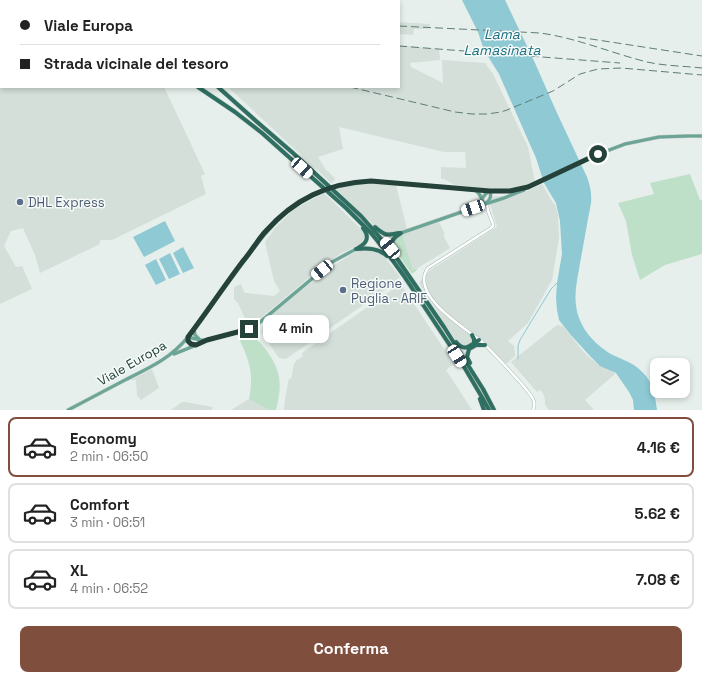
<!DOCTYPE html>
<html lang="it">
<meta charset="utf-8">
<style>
:root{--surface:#fff;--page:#f6f6f6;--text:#222;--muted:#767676;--line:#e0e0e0;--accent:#804e3d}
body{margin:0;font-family:"Space Grotesk",sans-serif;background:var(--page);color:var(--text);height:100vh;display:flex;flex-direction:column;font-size:15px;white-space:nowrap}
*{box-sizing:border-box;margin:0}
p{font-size:13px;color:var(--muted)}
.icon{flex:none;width:22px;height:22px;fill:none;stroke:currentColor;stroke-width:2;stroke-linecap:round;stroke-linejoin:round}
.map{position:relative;height:410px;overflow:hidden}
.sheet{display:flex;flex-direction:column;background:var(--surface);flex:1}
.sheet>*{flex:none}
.guide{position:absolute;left:0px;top:0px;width:400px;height:88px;box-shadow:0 2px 6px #0003;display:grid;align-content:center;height:88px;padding:0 20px;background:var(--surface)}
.controls{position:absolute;left:650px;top:358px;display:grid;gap:8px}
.controls a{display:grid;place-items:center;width:40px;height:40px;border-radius:8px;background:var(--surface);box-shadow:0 2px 6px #0003;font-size:20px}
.end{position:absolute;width:18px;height:18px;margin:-9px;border:5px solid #24423a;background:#fff;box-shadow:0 0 0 2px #fff}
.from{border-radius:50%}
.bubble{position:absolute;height:28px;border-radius:8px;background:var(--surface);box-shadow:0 2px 6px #0003;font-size:13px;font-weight:700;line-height:28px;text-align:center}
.car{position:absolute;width:12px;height:24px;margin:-12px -6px;border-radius:5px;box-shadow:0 0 3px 1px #0007;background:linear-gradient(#fff 24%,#345 0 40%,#fff 0 76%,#345 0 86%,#fff 0)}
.guide b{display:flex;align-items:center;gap:14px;height:38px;font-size:15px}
.guide b+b{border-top:1px solid var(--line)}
.guide i{width:10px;height:10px;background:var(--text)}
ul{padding:7px 0 0;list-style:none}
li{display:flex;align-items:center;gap:12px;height:60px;margin:0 8px 6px;padding:0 12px;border:2px solid var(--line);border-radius:8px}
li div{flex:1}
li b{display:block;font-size:15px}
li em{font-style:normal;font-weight:700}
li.current{border-color:var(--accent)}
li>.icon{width:36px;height:36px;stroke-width:1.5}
.cta{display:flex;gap:8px;margin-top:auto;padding:8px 20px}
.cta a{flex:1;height:46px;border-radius:8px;background:var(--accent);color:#fff;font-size:16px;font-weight:700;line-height:46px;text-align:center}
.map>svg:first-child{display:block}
.built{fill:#d4dfda}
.green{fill:#bfe0c8}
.water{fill:#8ec9d4}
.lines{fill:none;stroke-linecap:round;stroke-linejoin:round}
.stream{stroke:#8ec9d4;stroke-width:1}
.minor-casing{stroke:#a8b8b2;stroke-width:3.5}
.major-casing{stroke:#c2cac8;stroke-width:4}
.highway-casing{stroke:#c2cac8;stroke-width:5}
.minor{stroke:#fff;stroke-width:2.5}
.major{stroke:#6aa596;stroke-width:3}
.highway{stroke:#2f6f62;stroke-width:4}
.rail{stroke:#5f7d75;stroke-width:1;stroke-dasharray:8 4;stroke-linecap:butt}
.major-bridge-casing{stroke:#c2cac8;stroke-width:4;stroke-linecap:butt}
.major-bridge{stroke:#6aa596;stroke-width:3}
.route{stroke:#24423a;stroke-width:5}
.service-dot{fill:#5c6f8a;stroke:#f7fbf9;stroke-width:1.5}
.labels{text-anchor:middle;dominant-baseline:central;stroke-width:3;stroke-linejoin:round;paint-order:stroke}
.service-label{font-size:13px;fill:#4e5e75;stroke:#f7fbf9;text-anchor:start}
.street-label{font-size:13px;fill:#24423a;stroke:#f7fbf9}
.water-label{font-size:14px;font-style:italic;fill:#1c6f80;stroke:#f7fbf9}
</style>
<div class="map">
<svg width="702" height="410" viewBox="0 0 702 410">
<rect width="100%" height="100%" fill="#e6efeb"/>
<g class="built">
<path d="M0,12H1V87H164L205,174L201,176L206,194L112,240H100V244L40,273L35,255L23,228L11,231L4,246L16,267L22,266L32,289L0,304Z"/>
<path d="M399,22L430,24L429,29H414L413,35L399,34Z"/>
<path d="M399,45L439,49L440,60L410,63L411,67L443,83L442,60L485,63L493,74L528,147L535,182L525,187L501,190L455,185L444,179H441V167L466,168L465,152H444L339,127L343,149L318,157L326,170L334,177L335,180L331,183L228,87H399Z"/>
<path d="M367,183L396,185L407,229L394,233L389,234L377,228L335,188L346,185Z"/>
<path d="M542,184L553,203L555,204L558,214V216L559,238L552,280L528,323L508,341L514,346L515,356L506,364L478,338L469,346H463L458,344L419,283L429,271L497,227L488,197L518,195Z"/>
<path d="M324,193L362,230L366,235L360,244L340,254L317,271L257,321L241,329L247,323L238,303L234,299V287L241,284L244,292L246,293L274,296L280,291L274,281L265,242L275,228L294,209Z"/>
<path d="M439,222L445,234L443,235L450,248L413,271L403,237L405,235L404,234Z"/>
<path d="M361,250H374L383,255L400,277L396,280V282L286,359L279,358L261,332L265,321L270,315L330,268L350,255Z"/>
<path d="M399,285L402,286L454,364L446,370L472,410H284L285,399L289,378L291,379L294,364L296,361L303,356L302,353Z"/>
<path d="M557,325L563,326L583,351L591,359L599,365L613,372L615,374L585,400L594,410H549L545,405V399L543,393L540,390L537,392L511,362Z"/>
<path d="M152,369L159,388L141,400L137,395L136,380H131Z"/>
<path d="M249,399L269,410H231Z"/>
<path d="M182,402H185L213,407L212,410H171Z"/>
</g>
<g class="green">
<path d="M690,174L700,200H702V254L665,265L640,280L632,255L626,221L618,203L654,194L650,183Z"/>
<path d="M404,234L405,235L403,237L413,270L417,268V270L412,274L394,249V240L400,235Z"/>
<path d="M242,334C257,337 258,340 267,351C282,373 282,385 276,410H269L249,399C250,394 251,388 251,383C252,366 245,350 237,335Z"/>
</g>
<g class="water">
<path d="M462,0H505L535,63L557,113L587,177C590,186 592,193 591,203C587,223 584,243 580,263C578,277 574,291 576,305C578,327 596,347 615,356C628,362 636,364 646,376C654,386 655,397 657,410H634L633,400L629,392L616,373L600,366L590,356L570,334L559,320L557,310L556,298L557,283L562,254L561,238L560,221L556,203L544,183L536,158L499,74L484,50L478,32Z"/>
<path d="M165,221L175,241L144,257L133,237Z"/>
<path d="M183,247L194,268L183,273L173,253Z"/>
<path d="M170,253L180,274L169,279L159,259Z"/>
<path d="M156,259L166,280L156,285L145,265Z"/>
</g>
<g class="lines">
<path class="stream" d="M518,359V346L520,340L551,289L557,283"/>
<g class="minor-casing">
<path id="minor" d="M487,204L488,211L493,224V226L491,228L428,268C409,294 463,327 480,340C494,353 507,368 520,382C524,387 530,393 533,399C535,403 535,406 533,410"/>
</g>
<g class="major-casing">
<g id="major">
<path d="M371,181L489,191H510L528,187L591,157L625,144L659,137L688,136H702"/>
<path d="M475,190C483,195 480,200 485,204C489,201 493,196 489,191"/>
<path d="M475,207C481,202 483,195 489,191"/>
<path d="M401,233L473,208L504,198L524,190"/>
<path d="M194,330L195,335L200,340"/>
<path d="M188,337L189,343L193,345H196L207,340L249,329L259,323L332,262L356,249"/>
<path d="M188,337L200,340H205"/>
<path d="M174,354L194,346"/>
<path d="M68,410C87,400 106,390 125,380C149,368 170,359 188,337L250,253"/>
</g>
</g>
<g class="highway-casing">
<g id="highway">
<path d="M98,0L99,1"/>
<path d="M121,0L122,1"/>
<path d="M198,87L235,112L262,133L346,208L371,233L388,254L404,276L463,365L483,399L489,410"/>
<path d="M218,87L256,121L293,153L361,216L377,234L398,260L444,327L483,389L494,410"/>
<path d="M375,227C384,235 387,236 399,233"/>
<path d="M358,248C367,243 370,237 363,228"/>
<path d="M356,249C368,248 378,248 387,256"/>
<path d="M395,251C389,242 393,238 401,233"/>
<path d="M472,335L474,339V343"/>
<path d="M456,342C465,353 470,345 479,340"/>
<path d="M470,363L467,357L469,349L476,345H485"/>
<path d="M480,399L484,410"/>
</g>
</g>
<use href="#minor" class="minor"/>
<use href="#major" class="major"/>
<use href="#highway" class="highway"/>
<g class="rail">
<path d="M54,0L57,1"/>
<path d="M182,0L186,1"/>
<path d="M0,15H1"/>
<path d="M399,26L540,33C577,38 611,53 647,62C665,66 684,66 702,68"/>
<path d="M578,37L702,56"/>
<path d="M399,46L620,63"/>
<path d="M350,87L455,112L472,114H487L501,112L507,110L553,91L580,74L598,69L621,68L702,75"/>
</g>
<g class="major-bridge-casing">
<path id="major-bridge" d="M250,253C283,208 314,184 371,181"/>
</g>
<use href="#major-bridge" class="major-bridge"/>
</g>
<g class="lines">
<path class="route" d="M249,329L207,340L196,345L191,344L188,341V337C207,312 224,286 243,261C251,252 257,241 265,232C294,199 328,183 371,181L490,191H510L528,187L598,154"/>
</g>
<g class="service-dot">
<circle cx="20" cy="202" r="4"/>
<circle cx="343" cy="290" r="4"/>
</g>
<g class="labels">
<g class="service-label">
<text x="28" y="202">DHL Express</text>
<text x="351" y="283">Regione<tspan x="351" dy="15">Puglia - ARIF</tspan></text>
</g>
<g class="street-label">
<text transform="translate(132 363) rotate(-30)">Viale Europa</text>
</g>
<g class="water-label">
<text x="502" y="34">Lama<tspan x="502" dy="16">Lamasinata</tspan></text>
</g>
</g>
</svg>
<div class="controls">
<a><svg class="icon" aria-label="layers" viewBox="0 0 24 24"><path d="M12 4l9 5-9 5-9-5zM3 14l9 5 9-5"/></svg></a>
</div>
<i class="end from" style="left:598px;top:154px"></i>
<i class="end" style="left:249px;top:329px"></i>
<div class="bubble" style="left:263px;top:315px;width:66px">4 min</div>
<i class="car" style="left:302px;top:168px;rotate:132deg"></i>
<i class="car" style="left:473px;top:208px;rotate:251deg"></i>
<i class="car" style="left:390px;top:248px;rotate:321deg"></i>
<i class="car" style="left:322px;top:270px;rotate:231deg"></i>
<i class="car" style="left:457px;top:356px;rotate:147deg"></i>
<div class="guide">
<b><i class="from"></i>Viale Europa</b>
<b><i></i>Strada vicinale del tesoro</b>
</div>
</div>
<section class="sheet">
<ul>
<li class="current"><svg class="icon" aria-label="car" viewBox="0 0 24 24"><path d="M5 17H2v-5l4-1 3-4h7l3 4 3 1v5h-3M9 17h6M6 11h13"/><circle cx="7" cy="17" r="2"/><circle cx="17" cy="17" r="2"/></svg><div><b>Economy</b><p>2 min · 06:50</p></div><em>4.16 €</em></li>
<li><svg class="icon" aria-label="car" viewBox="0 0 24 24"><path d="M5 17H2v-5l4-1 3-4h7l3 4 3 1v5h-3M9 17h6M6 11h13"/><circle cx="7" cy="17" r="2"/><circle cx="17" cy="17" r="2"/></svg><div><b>Comfort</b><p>3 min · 06:51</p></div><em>5.62 €</em></li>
<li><svg class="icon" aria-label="car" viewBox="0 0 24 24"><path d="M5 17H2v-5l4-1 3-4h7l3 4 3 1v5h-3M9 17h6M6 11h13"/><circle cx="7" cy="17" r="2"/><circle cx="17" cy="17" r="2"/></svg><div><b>XL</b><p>4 min · 06:52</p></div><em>7.08 €</em></li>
</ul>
<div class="cta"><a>Conferma</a></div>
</section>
